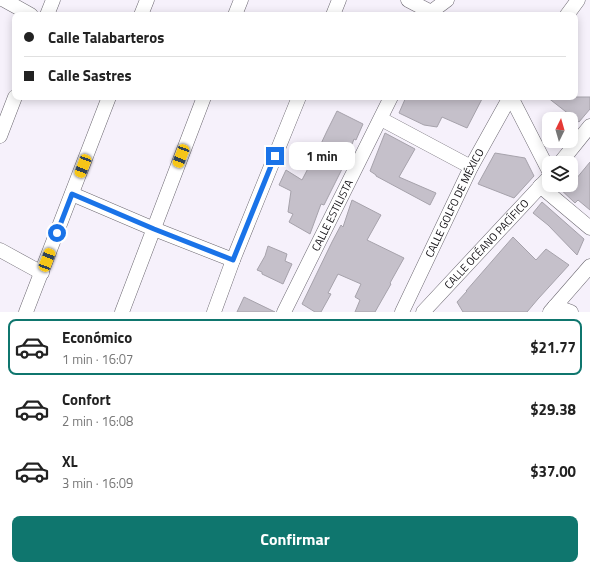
<!DOCTYPE html>
<html lang="es">
<meta charset="utf-8">
<style>
:root{--surface:#fff;--page:#f2f2f2;--text:#222;--muted:#767676;--line:#e0e0e0;--accent:#0f766e}
body{margin:0;font-family:"Titillium Web",sans-serif;background:var(--page);color:var(--text);height:100vh;display:flex;flex-direction:column;font-size:15px;white-space:nowrap}
*{box-sizing:border-box;margin:0}
p{font-size:13px;color:var(--muted)}
.icon{flex:none;width:22px;height:22px;fill:none;stroke:currentColor;stroke-width:2;stroke-linecap:round;stroke-linejoin:round}
.map{position:relative;height:312px;overflow:hidden}
.panel{display:flex;flex-direction:column;background:var(--surface);flex:1}
.panel>*{flex:none}
.top-card{position:absolute;left:12px;top:12px;width:566px;height:88px;border-radius:8px;box-shadow:0 2px 10px #0003;display:grid;align-content:center;height:88px;padding:0 12px;background:var(--surface)}
.needle{width:26px;rotate:5deg}
.tools{position:absolute;left:542px;top:112px;display:grid;gap:8px}
.tools a{display:grid;place-items:center;width:36px;height:36px;border-radius:8px;background:var(--surface);box-shadow:0 2px 10px #0003;font-size:20px}
.end{position:absolute;width:18px;height:18px;margin:-9px;border:5px solid #1a73e8;background:#fff;box-shadow:0 0 0 2px #fff}
.from{border-radius:50%}
.bubble{position:absolute;height:28px;border-radius:8px;background:var(--surface);box-shadow:0 2px 10px #0003;font-size:13px;font-weight:700;line-height:28px;text-align:center}
.car{position:absolute;width:12px;height:24px;margin:-12px -6px;border-radius:5px;box-shadow:0 0 3px 1px #0007;background:linear-gradient(#f5c518 24%,#345 0 40%,#f5c518 0 76%,#345 0 86%,#f5c518 0)}
.top-card b{display:flex;align-items:center;gap:14px;height:38px;font-size:15px}
.top-card b+b{border-top:1px solid var(--line)}
.top-card i{width:10px;height:10px;background:var(--text)}
ul{padding:7px 0 0;list-style:none}
li{display:flex;align-items:center;gap:12px;height:56px;margin:0 8px 6px;padding:0 4px;border:2px solid transparent;border-radius:8px}
li div{flex:1}
li b{display:block;font-size:15px}
li em{font-style:normal;font-weight:700}
li.selected{border-color:var(--accent)}
li>.icon{width:36px;height:36px;stroke-width:1.5}
.action{display:flex;gap:8px;margin-top:auto;padding:8px 12px}
.action a{flex:1;height:46px;border-radius:8px;background:var(--accent);color:#fff;font-size:16px;font-weight:700;line-height:46px;text-align:center}
.map>svg:first-child{display:block}
.building{fill:#c5c0ca;stroke:#a6a2ab}
.lines{fill:none;stroke-linecap:round;stroke-linejoin:round}
.minor-casing{stroke:#6c6871;stroke-width:15}
.minor{stroke:#fff;stroke-width:14}
.route{stroke:#1a73e8;stroke-width:5}
.labels{text-anchor:middle;dominant-baseline:central;stroke-width:3;stroke-linejoin:round;paint-order:stroke}
.street-label{font-size:11px;fill:#110f13;stroke:#fff}
</style>
<div class="map">
<svg width="590" height="312" viewBox="0 0 590 312">
<rect width="100%" height="100%" fill="#f6f1fb"/>
<g class="building">
<path d="M406,97H483L467,128L442,117L437,127L424,125L399,113Z"/>
<path d="M547,97H590V109L579,122Z"/>
<path d="M337,111L363,124L356,140L354,139L345,163L324,205L321,204L310,234L289,222L293,214L288,212L291,191L279,185L286,170L302,180L315,155L317,156L319,148L327,131Z"/>
<path d="M385,133L415,149L399,177L436,193L430,205L376,176V175L370,171Z"/>
<path d="M495,153L525,158L534,176L514,198L478,184Z"/>
<path d="M590,162V210L578,200L575,203L556,185H571V175L576,179Z"/>
<path d="M352,200L381,215L367,240L404,258L390,283L391,284L375,312H355L360,300L355,297L361,284L338,274L328,293L331,294L321,312H315L302,304L332,242L341,225L343,227Z"/>
<path d="M542,202L584,239L577,255L548,225L533,213Z"/>
<path d="M513,237L536,260L546,249L569,265L538,299L527,312H463L457,302L467,291H466Z"/>
<path d="M268,246L287,254L285,261L292,264L283,284L262,274V272L257,270L265,256Z"/>
<path d="M244,297L275,312H237Z"/>
</g>
<g class="lines">
<g class="minor-casing">
<g id="minor">
<path d="M4,0L31,15"/>
<path d="M408,0L431,12"/>
<path d="M431,12L447,0"/>
<path d="M47,15L53,0"/>
<path d="M141,15L147,0"/>
<path d="M235,15L241,0"/>
<path d="M333,15L339,0"/>
<path d="M567,15L578,0"/>
<path d="M511,97L549,171"/>
<path d="M381,119L471,167"/>
<path d="M0,136L15,97"/>
<path d="M560,163L590,126"/>
<path d="M540,186L590,228"/>
<path d="M72,194L154,229L233,260"/>
<path d="M0,250L42,273"/>
<path d="M555,306L571,312"/>
<path d="M26,312L109,97"/>
<path d="M122,312L204,97"/>
<path d="M214,312L233,260L299,97"/>
<path id="s1" d="M284,312L391,97"/>
<path id="s2" d="M402,312L471,167L510,97"/>
<path id="s3" d="M423,312L549,177"/>
<path d="M550,312L590,266"/>
</g>
</g>
<use href="#minor" class="minor"/>
</g>
<g class="lines">
<path class="route" d="M57,233L72,194L154,229L233,260L275,156"/>
</g>
<g class="labels">
<g class="street-label">
<text stroke="none"><textPath href="#s2" startOffset="121">CALLE GOLFO DE MÉXICO</textPath></text>
<text stroke="none"><textPath href="#s1" startOffset="108">CALLE ESTILISTA</textPath></text>
<text stroke="none"><textPath href="#s3" startOffset="93">CALLE OCÉANO PACÍFICO</textPath></text>
</g>
</g>
</svg>
<div class="tools">
<a><svg class="needle" viewBox="-14 -14 28 28"><path d="M0-13l5 13h-10z" fill="#e53935"/><path d="M0 13l5-13h-10z" fill="#767676"/></svg></a>
<a><svg class="icon" aria-label="layers" viewBox="0 0 24 24"><path d="M12 4l9 5-9 5-9-5zM3 14l9 5 9-5"/></svg></a>
</div>
<i class="end from" style="left:57px;top:233px"></i>
<i class="end" style="left:275px;top:156px"></i>
<div class="bubble" style="left:289px;top:142px;width:66px">1 min</div>
<i class="car" style="left:181px;top:156px;rotate:201deg"></i>
<i class="car" style="left:83px;top:166px;rotate:201deg"></i>
<i class="car" style="left:47px;top:260px;rotate:21deg"></i>
<div class="top-card">
<b><i class="from"></i>Calle Talabarteros</b>
<b><i></i>Calle Sastres</b>
</div>
</div>
<section class="panel">
<ul>
<li class="selected"><svg class="icon" aria-label="car" viewBox="0 0 24 24"><path d="M5 17H2v-5l4-1 3-4h7l3 4 3 1v5h-3M9 17h6M6 11h13"/><circle cx="7" cy="17" r="2"/><circle cx="17" cy="17" r="2"/></svg><div><b>Económico</b><p>1 min · 16:07</p></div><em>$21.77</em></li>
<li><svg class="icon" aria-label="car" viewBox="0 0 24 24"><path d="M5 17H2v-5l4-1 3-4h7l3 4 3 1v5h-3M9 17h6M6 11h13"/><circle cx="7" cy="17" r="2"/><circle cx="17" cy="17" r="2"/></svg><div><b>Confort</b><p>2 min · 16:08</p></div><em>$29.38</em></li>
<li><svg class="icon" aria-label="car" viewBox="0 0 24 24"><path d="M5 17H2v-5l4-1 3-4h7l3 4 3 1v5h-3M9 17h6M6 11h13"/><circle cx="7" cy="17" r="2"/><circle cx="17" cy="17" r="2"/></svg><div><b>XL</b><p>3 min · 16:09</p></div><em>$37.00</em></li>
</ul>
<div class="action"><a>Confirmar</a></div>
</section>
